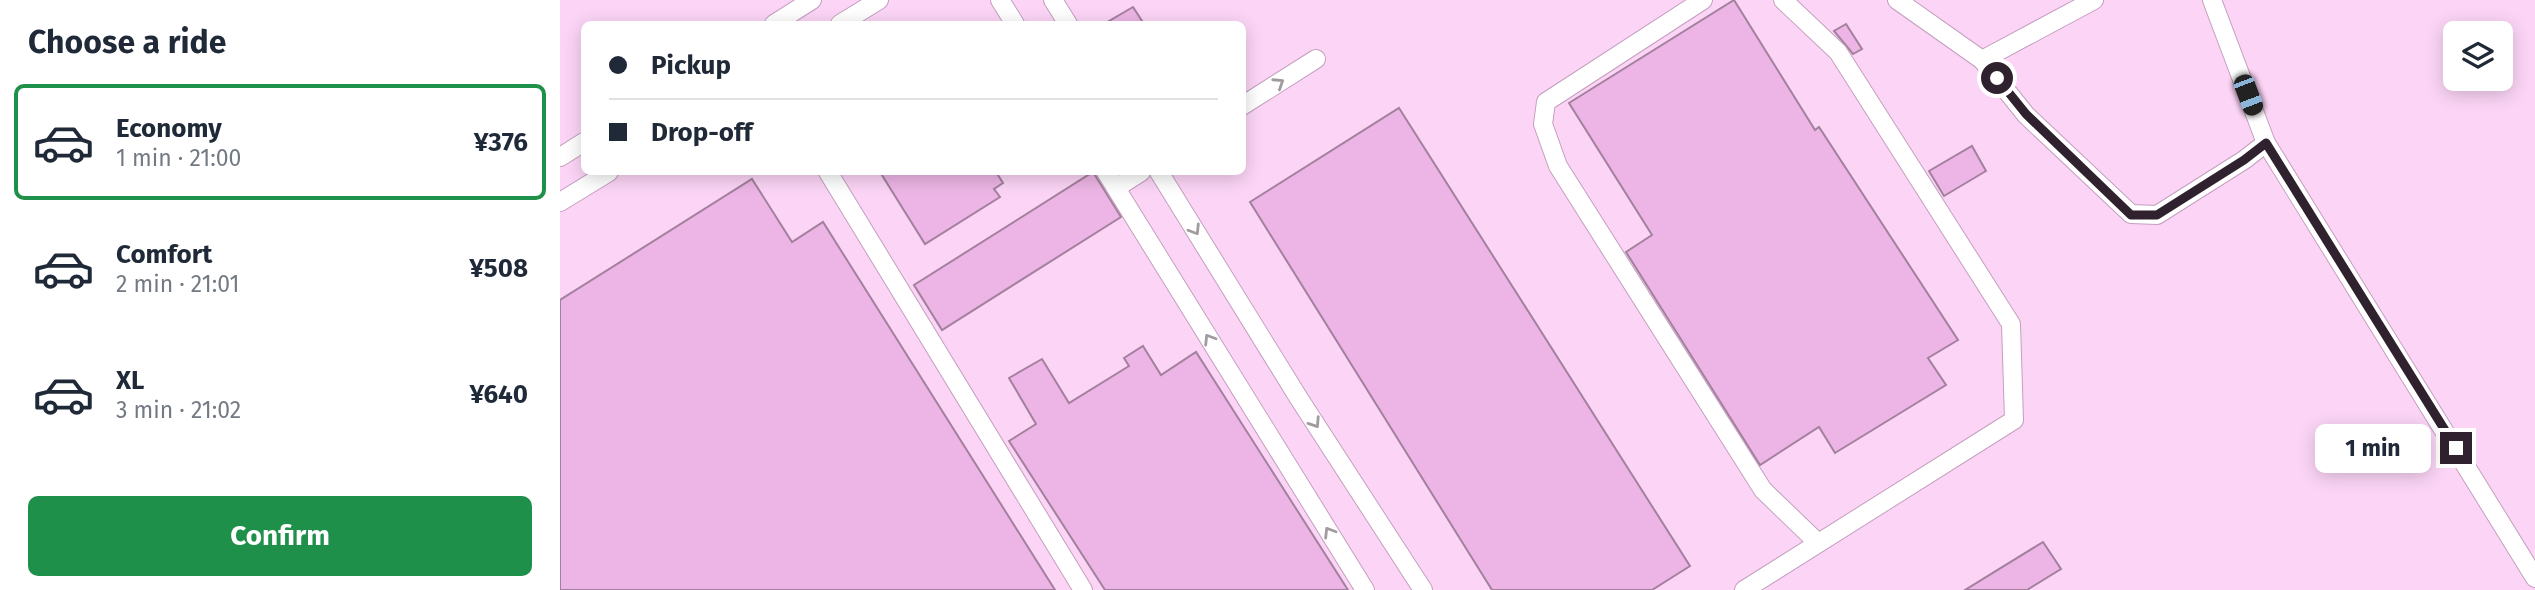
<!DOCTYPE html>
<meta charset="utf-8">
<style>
:root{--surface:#fff;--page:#f2f2f3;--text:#1f2937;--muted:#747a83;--line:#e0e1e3;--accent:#1e904a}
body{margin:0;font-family:"Fira Sans",sans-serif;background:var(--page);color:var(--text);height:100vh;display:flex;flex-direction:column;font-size:26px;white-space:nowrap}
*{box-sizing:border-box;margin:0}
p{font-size:23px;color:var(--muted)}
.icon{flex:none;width:38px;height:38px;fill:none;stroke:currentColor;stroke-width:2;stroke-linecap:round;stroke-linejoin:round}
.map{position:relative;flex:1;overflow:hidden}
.side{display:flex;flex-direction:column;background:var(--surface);width:560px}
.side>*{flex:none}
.guide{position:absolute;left:21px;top:21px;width:665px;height:154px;border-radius:10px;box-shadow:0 4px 18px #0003;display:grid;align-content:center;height:154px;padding:0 28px;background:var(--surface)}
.tools{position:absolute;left:1883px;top:21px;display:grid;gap:14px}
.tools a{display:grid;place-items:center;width:70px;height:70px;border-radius:10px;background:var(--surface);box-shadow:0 4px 18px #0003;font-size:35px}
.end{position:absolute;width:32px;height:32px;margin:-16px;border:9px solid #2f212d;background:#fff;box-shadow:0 0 0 4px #fff}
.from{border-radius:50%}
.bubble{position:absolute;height:49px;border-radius:10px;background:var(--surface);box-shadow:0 4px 18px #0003;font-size:23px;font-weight:700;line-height:49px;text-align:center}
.car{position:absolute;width:21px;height:42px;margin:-21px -10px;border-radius:9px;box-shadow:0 0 5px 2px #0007;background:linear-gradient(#222 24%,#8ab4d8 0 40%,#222 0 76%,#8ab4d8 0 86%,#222 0)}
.guide b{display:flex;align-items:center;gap:24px;height:66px;font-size:26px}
.guide b+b{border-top:2px solid var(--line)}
.guide i{width:18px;height:18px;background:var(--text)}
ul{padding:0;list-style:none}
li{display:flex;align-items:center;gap:21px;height:116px;margin:0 14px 10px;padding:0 14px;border:4px solid transparent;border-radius:10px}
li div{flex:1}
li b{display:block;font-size:26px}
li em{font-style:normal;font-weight:700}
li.active{border-color:var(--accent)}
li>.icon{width:63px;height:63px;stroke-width:1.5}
h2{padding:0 28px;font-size:32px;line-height:84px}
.primary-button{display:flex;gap:14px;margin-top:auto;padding:14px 28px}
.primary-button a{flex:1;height:80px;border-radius:10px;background:var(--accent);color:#fff;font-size:28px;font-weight:700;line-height:80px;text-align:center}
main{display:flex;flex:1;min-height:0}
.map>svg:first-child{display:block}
.building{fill:#edb5e5;stroke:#a3809e;stroke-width:2}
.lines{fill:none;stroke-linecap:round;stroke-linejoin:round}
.minor-casing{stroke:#c49fbf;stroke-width:20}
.minor{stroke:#fff;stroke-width:18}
.oneway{stroke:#a19ba0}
.route{stroke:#2f212d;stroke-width:9}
</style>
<main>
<section class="side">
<h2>Choose a ride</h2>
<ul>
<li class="active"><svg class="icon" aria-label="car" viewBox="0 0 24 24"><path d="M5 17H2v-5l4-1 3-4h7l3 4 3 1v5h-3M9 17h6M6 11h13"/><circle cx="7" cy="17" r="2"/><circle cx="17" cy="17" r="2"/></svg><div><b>Economy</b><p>1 min · 21:00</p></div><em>¥376</em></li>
<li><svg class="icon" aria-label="car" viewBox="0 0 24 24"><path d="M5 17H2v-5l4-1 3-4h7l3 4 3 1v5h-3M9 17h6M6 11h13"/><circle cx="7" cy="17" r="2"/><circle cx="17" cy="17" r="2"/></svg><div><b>Comfort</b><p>2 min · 21:01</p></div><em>¥508</em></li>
<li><svg class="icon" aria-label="car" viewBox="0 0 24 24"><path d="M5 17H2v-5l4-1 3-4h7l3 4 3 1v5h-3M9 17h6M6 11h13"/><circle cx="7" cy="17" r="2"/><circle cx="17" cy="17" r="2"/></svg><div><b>XL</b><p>3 min · 21:02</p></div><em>¥640</em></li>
</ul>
<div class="primary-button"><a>Confirm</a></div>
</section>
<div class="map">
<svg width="1975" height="590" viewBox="0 0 1975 590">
<rect width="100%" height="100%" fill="#fcd5f6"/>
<g class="building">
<path d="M1174,0L1255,130L1259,127L1398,340L1368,358L1386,385L1275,453L1259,427L1200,465L1066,252L1092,235L1009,103Z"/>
<path d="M573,7L584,24H544Z"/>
<path d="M1286,24L1302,49L1293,54L1274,31Z"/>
<path d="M839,108L1130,566L1092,590H932L690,202Z"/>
<path d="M1412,146L1426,171L1384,196L1369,171Z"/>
<path d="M320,172H436L443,183L434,189L440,197L365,244Z"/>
<path d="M533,172L561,217L382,330L354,285Z"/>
<path d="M192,179L232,242L263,222L495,590H0V300Z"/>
<path d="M583,346L601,375L636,352L788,590H545L449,441L476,424L449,378L482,359L509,403L569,366L564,358Z"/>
<path d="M1483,542L1501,569L1467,590H1405Z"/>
</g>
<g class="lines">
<g class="minor-casing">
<g id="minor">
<path d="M440,0L455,24"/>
<path d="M493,0L508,24"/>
<path d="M1143,0L986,102L983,124L998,166L1203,490L1258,543"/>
<path d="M1337,0L1422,60L1466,115L1571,214L1597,215L1684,160L1706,143"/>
<path d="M1652,0L1706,143L1975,578"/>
<path d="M214,24L252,0"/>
<path d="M280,24L319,0"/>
<path d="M1422,60L1534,0"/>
<path d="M682,106L756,59"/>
<path d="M0,157L24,142"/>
<path d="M268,172L523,590"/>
<path d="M546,172L805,590"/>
<path d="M599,172L738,397L863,590"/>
<path d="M556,188L581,172"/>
<path d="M0,202L49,172"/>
<path d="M1184,590L1454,420L1451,324L1278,52L1223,0"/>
</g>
</g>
<use href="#minor" class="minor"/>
</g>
<defs><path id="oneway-chevron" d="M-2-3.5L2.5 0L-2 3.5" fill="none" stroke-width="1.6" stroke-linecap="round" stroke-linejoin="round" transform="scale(1.75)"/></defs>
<g class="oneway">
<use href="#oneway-chevron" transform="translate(719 83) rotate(-33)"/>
<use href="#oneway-chevron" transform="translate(635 230) rotate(58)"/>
<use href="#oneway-chevron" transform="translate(649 339) rotate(-122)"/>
<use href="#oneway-chevron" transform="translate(755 423) rotate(57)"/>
<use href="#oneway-chevron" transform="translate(769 532) rotate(-122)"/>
</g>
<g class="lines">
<path class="route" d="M1437,78L1466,114L1571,215H1597L1684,160L1706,143L1896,448"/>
</g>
</svg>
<div class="tools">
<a><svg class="icon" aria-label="layers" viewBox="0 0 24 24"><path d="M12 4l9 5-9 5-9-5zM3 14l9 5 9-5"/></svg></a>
</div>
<i class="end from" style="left:1437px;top:78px"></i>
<i class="end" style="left:1896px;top:448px"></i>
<div class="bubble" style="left:1755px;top:424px;width:116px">1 min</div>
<i class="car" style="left:1688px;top:95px;rotate:159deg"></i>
<div class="guide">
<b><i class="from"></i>Pickup</b>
<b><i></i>Drop-off</b>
</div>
</div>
</main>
